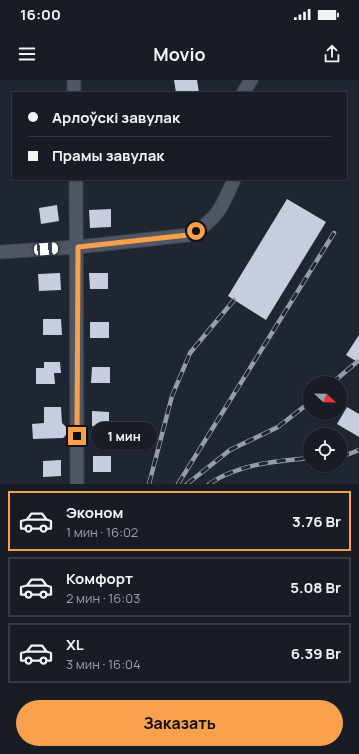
<!DOCTYPE html>
<html lang="ru">
<meta charset="utf-8">
<style>
:root{--surface:#171c25;--page:#20252d;--text:#f1f3f6;--muted:#9ea1a7;--line:#363a42;--accent:#f8a04b}
body{margin:0;font-family:Manrope,sans-serif;background:var(--page);color:var(--text);height:100vh;display:flex;flex-direction:column;font-size:15px;white-space:nowrap}
*{box-sizing:border-box;margin:0}
p{font-size:13px;color:var(--muted)}
.icon{flex:none;width:22px;height:22px;fill:none;stroke:currentColor;stroke-width:2;stroke-linecap:round;stroke-linejoin:round}
.map{position:relative;height:404px;overflow:hidden}
.panel{display:flex;flex-direction:column;background:var(--surface);flex:1}
.panel>*{flex:none}
.guide{position:absolute;left:12px;top:12px;width:335px;height:88px;border-radius:0px;box-shadow:0 1px 3px #0004,0 0 0 1px var(--line);display:grid;align-content:center;height:88px;padding:0 16px;background:var(--surface)}
.needle{width:26px;rotate:112deg}
.fabs{position:absolute;left:303px;top:296px;display:grid;gap:8px}
.fabs a{display:grid;place-items:center;width:44px;height:44px;border-radius:50%;background:var(--surface);box-shadow:0 1px 3px #0004,0 0 0 1px var(--line);font-size:20px}
.end{position:absolute;width:18px;height:18px;margin:-9px;border:5px solid #f8a04b;background:#111;box-shadow:0 0 0 2px #111}
.from{border-radius:50%}
.bubble{position:absolute;height:28px;border-radius:14px;background:var(--surface);box-shadow:0 1px 3px #0004,0 0 0 1px var(--line);font-size:13px;font-weight:700;line-height:28px;text-align:center}
.car{position:absolute;width:12px;height:24px;margin:-12px -6px;border-radius:5px;box-shadow:0 0 3px 1px #0007;background:linear-gradient(#fff 24%,#345 0 40%,#fff 0 76%,#345 0 86%,#fff 0)}
.guide b{display:flex;align-items:center;gap:14px;height:38px;font-size:15px}
.guide b+b{border-top:1px solid var(--line)}
.guide i{width:10px;height:10px;background:var(--text)}
ul{padding:7px 0 0;list-style:none}
li{display:flex;align-items:center;gap:12px;height:60px;margin:0 8px 6px;padding:0 8px;border:2px solid var(--line);border-radius:0px}
li div{flex:1}
li b{display:block;font-size:15px}
li em{font-style:normal;font-weight:700}
li.current{border-color:var(--accent)}
li>.icon{width:36px;height:36px;stroke-width:1.5}
.button{display:flex;gap:8px;margin-top:auto;padding:8px 16px}
.button a{flex:1;height:46px;border-radius:24px;background:var(--accent);color:#111;font-size:16px;font-weight:700;line-height:46px;text-align:center}
.status{display:flex;justify-content:space-between;align-items:center;height:28px;padding:0 20px;background:var(--surface);direction:ltr}
.status svg{height:11px;fill:currentColor}
header{display:flex;justify-content:space-between;align-items:center;height:52px;padding:0 16px;background:var(--surface);font-size:18px;font-weight:700}
.map>svg:first-child{display:block}
.building{fill:#c6cede}
.lines{fill:none;stroke-linecap:round;stroke-linejoin:round}
.minor-casing{stroke:#3b404a;stroke-width:15}
.minor{stroke:#4f5764;stroke-width:13}
.rail-casing{stroke:#979ca6;stroke-width:4.5}
.rail{stroke:#1f2531;stroke-width:3;stroke-dasharray:9;stroke-linecap:butt}
.route{stroke:#f8a04b;stroke-width:5}
</style>
<div class="status"><b>16:00</b><svg viewBox="0 0 49 12"><path d="M0 12V9h3v3zM5 12V6h3v6zM10 12V3h3v9zM15 12V0h3v12zM26 1h20v11H26zM47 4h2v5h-2z"/></svg></div>
<header><svg class="icon" aria-label="menu" viewBox="0 0 24 24"><path d="M4 6h16M4 12h16M4 18h16"/></svg>Movio<svg class="icon" aria-label="share" viewBox="0 0 24 24"><path d="M12 15V3M7 8l5-5 5 5M5 13v7h14v-7"/></svg></header>
<div class="map">
<svg width="359" height="404" viewBox="0 0 359 404">
<rect width="100%" height="100%" fill="#1f2531"/>
<g class="building">
<path d="M174,0H197L199,13H176Z"/>
<path d="M287,119L326,142L266,240L228,216Z"/>
<path d="M57,125L59,141L41,144L39,128Z"/>
<path d="M111,129V147L90,148L89,130Z"/>
<path d="M60,193L61,210L39,211L38,194Z"/>
<path d="M89,193H108V209H90Z"/>
<path d="M43,239H61L62,255H43Z"/>
<rect x="90" y="242" width="19" height="16"/>
<path d="M359,255V283L346,275Z"/>
<path d="M44,282H60L61,293H54L55,304H36V288H44Z"/>
<path d="M92,287H110V303H91Z"/>
<path d="M44,327H61L62,343L66,347V355L63,358L33,359L32,344L44,343Z"/>
<path d="M347,327L359,334V357L337,344Z"/>
<path d="M92,331L109,332V347L92,346Z"/>
<rect x="93" y="376" width="18" height="16"/>
<path d="M61,380V396L43,397V381Z"/>
</g>
<g class="lines">
<g class="minor-casing">
<g id="minor">
<path d="M74,0V13"/>
<path d="M243,13L251,0"/>
<path d="M76,99L77,404"/>
<path d="M0,172L78,167L188,155C216,142 223,126 234,99"/>
</g>
</g>
<use href="#minor" class="minor"/>
<g class="rail-casing">
<g id="rail">
<path d="M332,303L357,282"/>
<path d="M340,375L349,374L359,370"/>
<path d="M149,404L172,316L190,273L234,220"/>
<path d="M178,404L334,153"/>
<path d="M187,404L230,370L278,347L310,322"/>
<path d="M209,404C238,384 276,381 310,378"/>
</g>
</g>
<use href="#rail" class="rail"/>
</g>
<g class="lines">
<path class="route" d="M77,356L78,167L188,155L196,151"/>
</g>
</svg>
<div class="fabs">
<a><svg class="needle" viewBox="-14 -14 28 28"><path d="M0-13l5 13h-10z" fill="#e53935"/><path d="M0 13l5-13h-10z" fill="#9ea1a7"/></svg></a>
<a><svg class="icon" aria-label="locate" viewBox="0 0 24 24"><circle cx="12" cy="12" r="6"/><path d="M12 2v4M12 18v4M2 12h4M18 12h4"/></svg></a>
</div>
<i class="end from" style="left:196px;top:151px"></i>
<i class="end" style="left:77px;top:356px"></i>
<div class="bubble" style="left:91px;top:342px;width:66px">1 мин</div>
<i class="car" style="left:46px;top:169px;rotate:86deg"></i>
<div class="guide">
<b><i class="from"></i>Арлоўскі завулак</b>
<b><i></i>Прамы завулак</b>
</div>
</div>
<section class="panel">
<ul>
<li class="current"><svg class="icon" aria-label="car" viewBox="0 0 24 24"><path d="M5 17H2v-5l4-1 3-4h7l3 4 3 1v5h-3M9 17h6M6 11h13"/><circle cx="7" cy="17" r="2"/><circle cx="17" cy="17" r="2"/></svg><div><b>Эконом</b><p>1 мин · 16:02</p></div><em>3.76 Br</em></li>
<li><svg class="icon" aria-label="car" viewBox="0 0 24 24"><path d="M5 17H2v-5l4-1 3-4h7l3 4 3 1v5h-3M9 17h6M6 11h13"/><circle cx="7" cy="17" r="2"/><circle cx="17" cy="17" r="2"/></svg><div><b>Комфорт</b><p>2 мин · 16:03</p></div><em>5.08 Br</em></li>
<li><svg class="icon" aria-label="car" viewBox="0 0 24 24"><path d="M5 17H2v-5l4-1 3-4h7l3 4 3 1v5h-3M9 17h6M6 11h13"/><circle cx="7" cy="17" r="2"/><circle cx="17" cy="17" r="2"/></svg><div><b>XL</b><p>3 мин · 16:04</p></div><em>6.39 Br</em></li>
</ul>
<div class="button"><a>Заказать</a></div>
</section>
